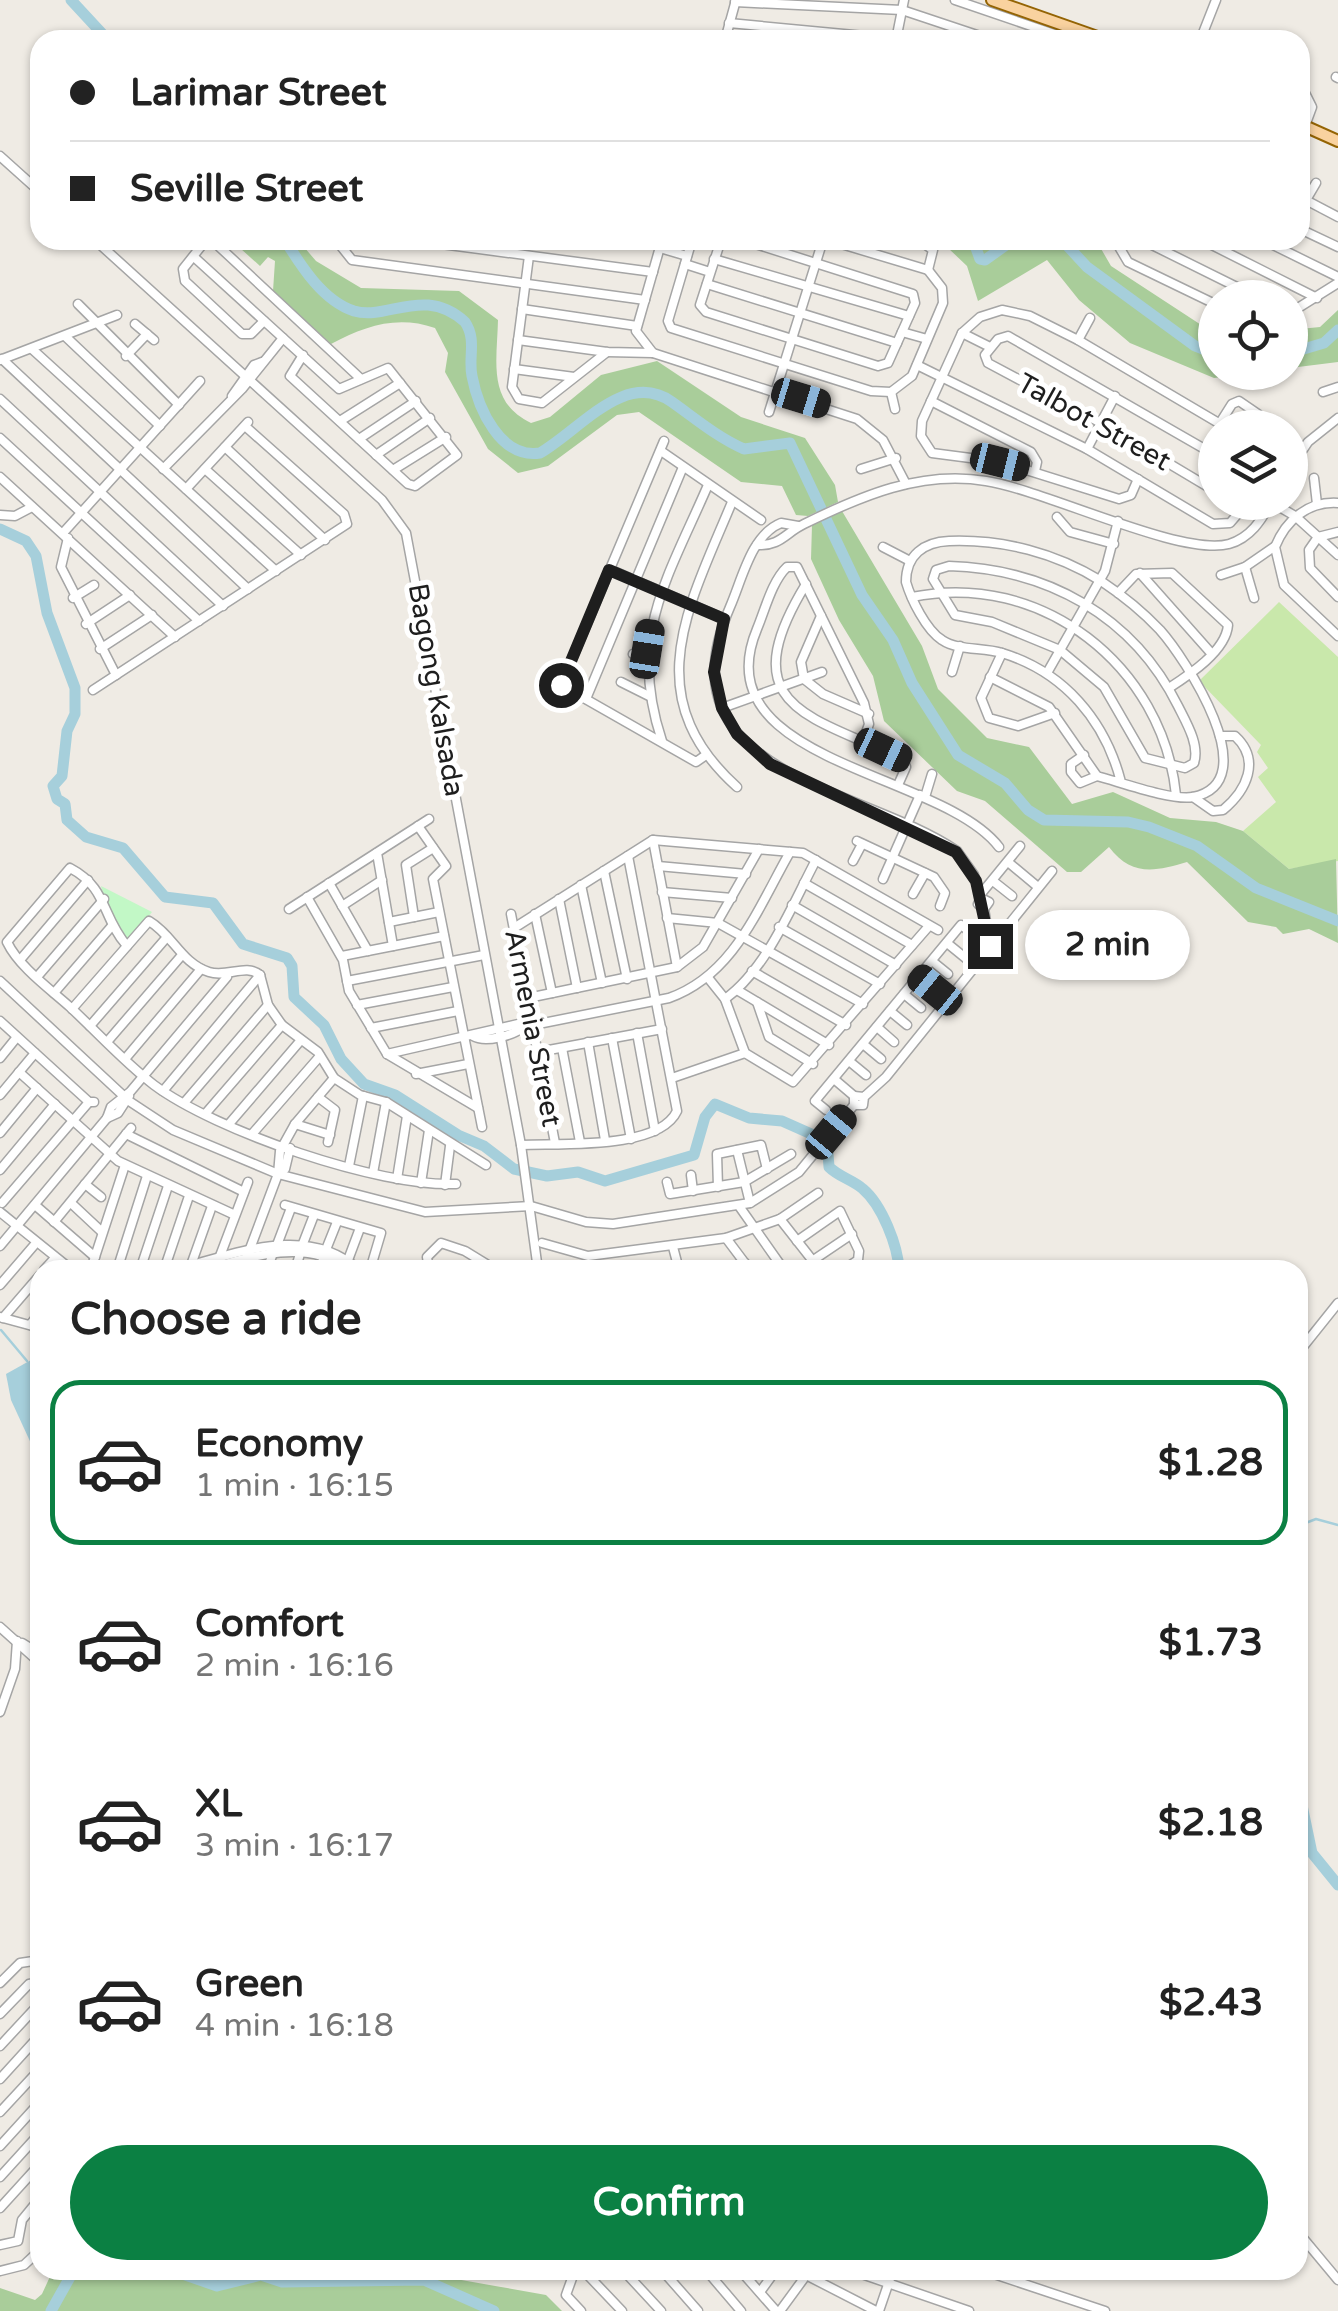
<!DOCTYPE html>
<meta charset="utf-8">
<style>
:root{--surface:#fff;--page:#f2f2f2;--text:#222;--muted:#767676;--line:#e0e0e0;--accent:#0b8043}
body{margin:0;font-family:"Varela Round",sans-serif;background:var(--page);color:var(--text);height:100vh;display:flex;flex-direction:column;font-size:38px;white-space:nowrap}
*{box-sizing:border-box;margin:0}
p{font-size:32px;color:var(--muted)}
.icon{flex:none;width:55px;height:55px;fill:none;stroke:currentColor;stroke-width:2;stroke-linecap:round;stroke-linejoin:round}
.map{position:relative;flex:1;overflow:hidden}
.sheet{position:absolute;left:30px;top:1260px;width:1278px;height:1020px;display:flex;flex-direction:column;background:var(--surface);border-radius:30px;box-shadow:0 2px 8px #0004}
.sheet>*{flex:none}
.hud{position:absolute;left:30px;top:30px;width:1280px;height:220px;border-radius:30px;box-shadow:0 2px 8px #0004;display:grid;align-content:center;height:220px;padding:0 40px;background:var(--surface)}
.fabs{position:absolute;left:1198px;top:280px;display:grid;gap:20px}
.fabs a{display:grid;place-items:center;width:110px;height:110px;border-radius:50%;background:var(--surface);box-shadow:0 2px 8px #0004;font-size:50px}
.end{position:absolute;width:45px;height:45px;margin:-22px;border:12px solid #1e1e1e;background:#fff;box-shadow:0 0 0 5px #fff}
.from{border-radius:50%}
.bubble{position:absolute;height:70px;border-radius:35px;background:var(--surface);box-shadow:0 2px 8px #0004;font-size:32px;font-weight:800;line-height:70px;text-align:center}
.car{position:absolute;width:30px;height:60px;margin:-30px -15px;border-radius:12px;box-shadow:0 0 8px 2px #0007;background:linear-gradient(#222 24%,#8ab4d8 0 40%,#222 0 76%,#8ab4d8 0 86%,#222 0)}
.hud b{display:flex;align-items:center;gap:35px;height:95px;font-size:38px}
.hud b+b{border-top:2px solid var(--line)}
.hud i{width:25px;height:25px;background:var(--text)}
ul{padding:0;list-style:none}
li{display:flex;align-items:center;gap:30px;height:165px;margin:0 20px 15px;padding:0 20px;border:5px solid transparent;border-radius:30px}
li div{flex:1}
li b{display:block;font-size:38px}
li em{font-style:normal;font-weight:800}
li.on{border-color:var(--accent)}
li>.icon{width:90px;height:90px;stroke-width:1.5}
h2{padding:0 40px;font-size:45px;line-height:120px}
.action{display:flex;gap:20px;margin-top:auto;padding:20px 40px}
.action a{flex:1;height:115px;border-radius:60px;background:var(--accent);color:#fff;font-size:40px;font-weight:800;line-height:115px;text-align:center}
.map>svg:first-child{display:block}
.grass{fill:#c9e8ab}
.forest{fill:#a9cd9a}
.park{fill:#c2f8c6}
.water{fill:#a6cfdb}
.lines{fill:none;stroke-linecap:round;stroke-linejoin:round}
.stream{stroke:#a6cfdb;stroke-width:2.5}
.river{stroke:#a6cfdb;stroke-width:11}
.minor-casing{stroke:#a5a5a5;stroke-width:11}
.major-casing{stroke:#946404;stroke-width:14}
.minor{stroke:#fff;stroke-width:8}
.major{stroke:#f9d29f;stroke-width:10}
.route{stroke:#1e1e1e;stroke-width:12}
.labels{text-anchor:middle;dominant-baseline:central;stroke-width:10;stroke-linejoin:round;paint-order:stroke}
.street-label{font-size:28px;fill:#1e1e1e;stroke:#fff}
</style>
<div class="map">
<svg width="1338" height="2311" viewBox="0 0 1338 2311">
<rect width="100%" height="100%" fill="#efebe4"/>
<path class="grass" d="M1279,602L1338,657V861L1289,869L1243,831L1276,802L1258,777L1268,768L1257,752L1261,745L1199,681Z"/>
<g class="forest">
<path d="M231,240H298L316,261L361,288L459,291L498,320C497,362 487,402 531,423L550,417L601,375L657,361L741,417L805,438L835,485L838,502L808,516L796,515L782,486L741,482L639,412L617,415L548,466L518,473L488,449L445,372L448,353L435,328C397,315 365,326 331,344L273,291L275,261L268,257L260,266Z"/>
<path d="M952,240H1096L1111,266L1215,334V372L1255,373L1214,378L1130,343L1079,300L1047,260L978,301L967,266L947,247Z"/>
<path d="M1338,310V362L1290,368V330L1320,327Z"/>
<path d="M842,511L922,646L938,689L987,738L1029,747L1072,804L1113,792L1170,818L1216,822L1243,831L1289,869L1336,859L1338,943L1309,929L1283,934L1276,927L1248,922L1187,862C1154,872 1131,876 1109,847L1081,872H1067L985,801L957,791L884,721L873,676L839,620L811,559L812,525Z"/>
<path d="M53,2270H405L546,2295L562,2311H0V2288L35,2300L42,2294Z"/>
</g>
<path class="park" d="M101,886L152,912L128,941L108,910Z"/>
<path class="water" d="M40,1355V1463L11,1400L6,1374Z"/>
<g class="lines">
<g class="stream">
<path d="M0,1207L8,1213"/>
<path d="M189,1270L209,1264"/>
<path d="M1,1330L27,1361"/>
<path d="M1298,1526L1316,1519L1338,1525"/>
</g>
<g class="river">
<path d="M71,0L108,40"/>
<path d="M285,240C301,266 323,301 354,311C388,321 424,285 465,322C477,340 468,357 472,376C478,408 500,459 540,453C581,429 626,369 672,402C696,419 717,437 744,449L790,443L862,595L893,640L912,683L958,755L1005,783L1028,810L1044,820L1128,822L1149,827L1197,846L1256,888L1338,921"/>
<path d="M973,240L980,259L985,260L1013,240"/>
<path d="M1062,240L1087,267L1195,346L1215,354"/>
<path d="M1290,353L1324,343L1338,330"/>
<path d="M0,529L26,541L36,556L47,613L75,688V714L67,731L62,776L53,786L57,799L65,804L67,820L86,837L123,848L165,897L213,903L243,944L287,958L292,966L294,997L324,1025L341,1059L364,1084L395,1095L458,1135L484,1146L514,1169L547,1176L578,1172L605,1181L694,1155L705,1117L715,1104L749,1118L782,1121L827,1141L829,1167C839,1177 853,1180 863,1189C882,1205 898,1246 899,1270"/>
<path d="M1298,1786L1312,1853L1338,1885"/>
<path d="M171,2270L217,2286L261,2275L282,2282L424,2280L494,2311"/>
<path d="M51,2311L74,2270"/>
</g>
<g class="minor-casing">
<g id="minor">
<path d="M955,0L1072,40"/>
<path d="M735,2L902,10L992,40"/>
<path d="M729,23L907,40"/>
<path d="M1201,38L1216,0"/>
<path d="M725,40L736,0"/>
<path d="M896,40L904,0"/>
<path d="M1336,77L1338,78"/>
<path d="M1300,83L1312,107L1305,126"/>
<path d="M0,156L40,192"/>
<path d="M1300,197L1338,217"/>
<path d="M1306,200L1316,183"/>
<path d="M1300,229L1338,247"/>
<path d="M95,240L382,500L406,533L521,1145L538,1270"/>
<path d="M206,240L183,269L185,281L242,334H251L264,321"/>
<path d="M212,240L361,379"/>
<path d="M336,240L352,260L645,300"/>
<path d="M411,240L653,272"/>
<path d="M635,240L661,244"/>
<path d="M662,240L636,331L653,353L857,419L883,440L906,484"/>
<path d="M692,240L668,321L671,328L871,391L891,392L912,376L943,303L942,288L928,270L828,240"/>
<path d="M721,240L700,305L706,312L878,366L888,363L915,303L913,294L743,240"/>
<path d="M919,240L933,250L928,270"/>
<path d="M1115,240L1128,262L1215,304"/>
<path d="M1142,240L1259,298"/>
<path d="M1202,240L1317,298"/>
<path d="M1263,240L1338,277"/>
<path d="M660,248L687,256"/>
<path d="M529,256L512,387L519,399L542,403L607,352"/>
<path d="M194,257C242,301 291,345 339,389L388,368L457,455L415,486L408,484L290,376L303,355"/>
<path d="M714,259L909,316"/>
<path d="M685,264L710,272"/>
<path d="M707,284L897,343"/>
<path d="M78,304L179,405"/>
<path d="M522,309L637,326"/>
<path d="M1290,313L1338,283"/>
<path d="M135,324L154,340"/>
<path d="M902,332L927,339"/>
<path d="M962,333L990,347"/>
<path d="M66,337L160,426"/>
<path d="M518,340L607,352L653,353"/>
<path d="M1078,340L1090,318"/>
<path d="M32,349L276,571"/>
<path d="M126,356L147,334"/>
<path d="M2,359L248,589"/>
<path d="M0,360L117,315"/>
<path d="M917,365L1087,449L1213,524L1230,523L1248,502"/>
<path d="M514,369L574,377"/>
<path d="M891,392L895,409"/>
<path d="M1323,392L1338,387"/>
<path d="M232,396L254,365L262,362"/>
<path d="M0,399L223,606"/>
<path d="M931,401L1031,452L1037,462L1035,471"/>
<path d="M769,412L823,240"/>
<path d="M340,421L400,383"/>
<path d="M1220,423L1232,404L1239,401L1258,414L1253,428"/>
<path d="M0,438L199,621"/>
<path d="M359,439L416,401"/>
<path d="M664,441L561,685L696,762L706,755"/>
<path d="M225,447L325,540"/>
<path d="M1087,449L1115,396"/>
<path d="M661,451L761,520"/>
<path d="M376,455L430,418"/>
<path d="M1215,455L1008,336L998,339L985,355L988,363L1101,423L1215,491"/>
<path d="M163,469L242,389L283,338"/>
<path d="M205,469L301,555"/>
<path d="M861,469L896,458"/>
<path d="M1290,469L1308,442L1338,418"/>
<path d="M393,470L446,437"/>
<path d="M0,477L175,637"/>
<path d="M1314,478L1317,504"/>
<path d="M1138,479L1131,495L1119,499L1001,462L932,453L921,436L922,421L962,333L980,317L1002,310L1030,316L1078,340L1227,428"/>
<path d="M186,489L248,422"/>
<path d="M732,502C689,606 636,696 737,787"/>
<path d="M1271,502L1295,516L1338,555"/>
<path d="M1338,503C1308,501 1286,520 1275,547L1284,585L1338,636"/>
<path d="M0,515L15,516L32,507"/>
<path d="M1057,517L1070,532L1114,544"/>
<path d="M798,526L781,523C751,535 742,580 730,607C657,775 862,786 957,851L974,875L981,898L978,904L984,909L989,902L981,898"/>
<path d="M63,533L200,381"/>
<path d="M1318,537L1309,550L1310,568L1338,597"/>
<path d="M1318,537L1338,532"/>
<path d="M68,538L61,567L116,675"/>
<path d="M757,545C781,546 785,533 804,524C861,496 921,470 986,481C1045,490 1181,557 1229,544C1250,538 1262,520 1271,502"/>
<path d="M883,547L910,561"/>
<path d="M949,566C1048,569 1133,616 1178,706C1186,722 1200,745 1194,763L1185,768L1145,758L1104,687L1060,650L992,622L955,615L933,579L936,570Z"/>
<path d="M1245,567L1254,598"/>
<path d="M609,569L725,619"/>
<path d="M1140,573L1211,653"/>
<path d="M1221,575L1245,567L1274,547"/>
<path d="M806,584C731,707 808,715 903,759L906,767L898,785"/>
<path d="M1118,593L1136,574L1172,573L1228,625C1226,651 1189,675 1169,688"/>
<path d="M912,597C1041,570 1163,666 1176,795"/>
<path d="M73,598L94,585"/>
<path d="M821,616L801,662L804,679L823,694L869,714"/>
<path d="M86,624L130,595"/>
<path d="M100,649L152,615"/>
<path d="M1002,653L981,698L989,718L1018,726L1055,713"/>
<path d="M633,654L647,661"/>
<path d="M952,672L960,646"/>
<path d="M1047,673L1105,571L1118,521"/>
<path d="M990,677L1049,707L1097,776C1120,782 1172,801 1193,797C1268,782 1184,657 1160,630C1143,612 1122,595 1101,581C1056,553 1003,539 949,541C924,542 906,555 906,582C911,599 926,630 942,640C958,651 983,647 1002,653C1064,672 1105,720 1121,782"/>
<path d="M621,682L649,696"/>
<path d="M93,690L347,524L344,514L245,426"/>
<path d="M586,699L683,467"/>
<path d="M722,708L822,672"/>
<path d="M662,741C627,636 667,580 708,485"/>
<path d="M863,741L869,724L864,703L797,567H787C772,581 765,610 757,629C701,763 941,771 999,847"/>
<path d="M1084,755L1071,764V772L1080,783L1097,776"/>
<path d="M925,797L932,774"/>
<path d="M1193,797L1213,811L1223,810C1247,790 1261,760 1235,736H1220"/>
<path d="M418,826L446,866L433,879L482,1127"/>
<path d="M653,840L677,967"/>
<path d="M857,841L934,877L945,893L940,906"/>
<path d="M377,853L393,946"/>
<path d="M853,861L862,844"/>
<path d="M1008,862L1038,887"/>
<path d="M658,866L746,874"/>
<path d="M604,871L627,979"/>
<path d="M883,879L920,795"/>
<path d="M993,881L1012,896"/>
<path d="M329,883L368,951"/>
<path d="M804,883L912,945"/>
<path d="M581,885L602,983"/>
<path d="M662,892L732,898"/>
<path d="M913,894L925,873"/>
<path d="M980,895L1020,846"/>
<path d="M307,897L343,960L349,991L387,1054L478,1108"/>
<path d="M559,899L577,988"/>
<path d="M792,905L896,965"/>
<path d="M342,906L382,880"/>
<path d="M289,909L429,819"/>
<path d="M984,909L990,946"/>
<path d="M511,914L555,1143"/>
<path d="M535,914L552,993"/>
<path d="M414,917L406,865L433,848"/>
<path d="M667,918L718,923L863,1004"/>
<path d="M389,922L439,912"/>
<path d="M779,927L880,984"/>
<path d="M514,928L653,840L803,853L938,930"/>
<path d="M947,943L974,965"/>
<path d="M127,946C101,916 108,888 70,868L7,942C19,967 50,989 70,1007C98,1033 124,1062 154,1085C216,1131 378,1187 456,1184"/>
<path d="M342,956L444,936"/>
<path d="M20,960L88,880"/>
<path d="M932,961L948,974"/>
<path d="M752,971L846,1025"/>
<path d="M260,975L268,1005L282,1025L318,1052L334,1078L360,1095L386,1102L486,1165"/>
<path d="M37,977L104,899"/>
<path d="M919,977L935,990"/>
<path d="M709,979L725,999L745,1053L793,1082L929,926"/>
<path d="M0,981L129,1101L173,1130L278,1174L425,1212L531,1206L586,1222L613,1224L750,1203L799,1172L854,1105"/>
<path d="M347,981L484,955"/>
<path d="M737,990L829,1045"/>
<path d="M54,993L111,927"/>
<path d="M904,994L921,1008"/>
<path d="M528,998L677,967L703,947L759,849"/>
<path d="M725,999C767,969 792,905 816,860"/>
<path d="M757,1002L769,1037L813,1064"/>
<path d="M357,1005L453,987"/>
<path d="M72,1009L149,921C173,935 181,963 209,972C227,978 246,963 260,975"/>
<path d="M890,1011L907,1025"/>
<path d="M0,1021L89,1102H94"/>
<path d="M90,1026L167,937"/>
<path d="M877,1027L894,1042"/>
<path d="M371,1028L458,1011"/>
<path d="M637,1033L655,1131"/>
<path d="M473,1036C485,1043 513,1036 523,1027L669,998C734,975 758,908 790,852"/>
<path d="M612,1038L631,1139"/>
<path d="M107,1042L182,955"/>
<path d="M588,1042L605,1140"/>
<path d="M863,1044L881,1059"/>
<path d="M562,1048L580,1142"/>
<path d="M538,1052L662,1029"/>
<path d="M387,1054L518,1024L523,1027"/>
<path d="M0,1058L17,1037"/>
<path d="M125,1059L201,969"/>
<path d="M849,1061L866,1075"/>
<path d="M19,1072L118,1161L235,1215"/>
<path d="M416,1074L468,1064"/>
<path d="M672,1078L745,1053"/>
<path d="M834,1079L854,1096"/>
<path d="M163,1091L260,975"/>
<path d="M0,1095L35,1053"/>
<path d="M318,1097L335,1110L328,1142"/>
<path d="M864,1097L854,1096V1105H863L864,1097L886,1077L1052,871"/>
<path d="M184,1103L268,1005"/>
<path d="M826,1110L815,1101L961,925L977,937"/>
<path d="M206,1113L282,1025"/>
<path d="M107,1118L118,1113L129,1096"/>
<path d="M229,1124L301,1040"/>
<path d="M295,1124L330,1135"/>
<path d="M0,1133L37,1088"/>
<path d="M253,1133L320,1056"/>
<path d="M126,1134L244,1192"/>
<path d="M521,1145C560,1143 659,1150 677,1111L628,856"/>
<path d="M737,1150L750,1203"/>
<path d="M349,1166L363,1096"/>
<path d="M0,1170L55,1104"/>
<path d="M373,1173L386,1102"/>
<path d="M278,1174L285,1169L290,1148"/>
<path d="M691,1175L693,1191"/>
<path d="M397,1179L407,1116"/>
<path d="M667,1182L670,1194L744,1182L791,1154"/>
<path d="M421,1183L429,1130"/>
<path d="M85,1184L101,1197"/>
<path d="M445,1185L450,1146"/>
<path d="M718,1187L717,1154L761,1145L767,1169"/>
<path d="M2,1203L89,1102"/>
<path d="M71,1203L102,1232"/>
<path d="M35,1205L95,1257"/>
<path d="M285,1205L381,1233L370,1270"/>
<path d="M739,1206L784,1270"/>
<path d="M0,1212L72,1270"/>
<path d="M780,1219L820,1270"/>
<path d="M54,1222L131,1128"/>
<path d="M726,1238L750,1270"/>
<path d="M797,1241L840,1211L859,1251L858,1260L843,1270"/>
<path d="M542,1243L588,1256L726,1238L780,1219L818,1193"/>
<path d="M277,1245L291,1208"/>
<path d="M0,1246L107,1118L111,1107L130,1092L227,977"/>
<path d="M302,1246L314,1215"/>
<path d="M327,1247L337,1222"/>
<path d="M673,1247L678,1266L720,1269L745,1263"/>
<path d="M220,1256L248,1182"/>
<path d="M348,1260L360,1228"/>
<path d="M812,1261L852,1234"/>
<path d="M191,1265L212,1206"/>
<path d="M44,1270L55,1258"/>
<path d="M97,1270L92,1266L125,1165"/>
<path d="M117,1270L147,1176"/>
<path d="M140,1270L168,1186"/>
<path d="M164,1270L189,1196"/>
<path d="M173,1270C234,1255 306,1222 359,1270"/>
<path d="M205,1270C248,1257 310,1237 347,1270"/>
<path d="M242,1270L278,1174L280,1151L295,1124L334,1078"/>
<path d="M267,1270L273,1253"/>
<path d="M295,1270L300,1254"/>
<path d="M319,1270L325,1255"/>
<path d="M429,1270L427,1257L441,1243L465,1251L496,1270"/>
<path d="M0,1285L36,1243"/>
<path d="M0,1317L40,1328"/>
<path d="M3,1318L40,1275"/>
<path d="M30,1325L40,1312"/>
<path d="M1298,1353L1338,1303"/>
<path d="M0,1627L40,1663"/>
<path d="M22,1643L40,1654"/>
<path d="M0,1712L15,1669L17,1641"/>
<path d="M0,1983L20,1963L40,1960"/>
<path d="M0,2014L29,1984L40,1982"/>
<path d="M0,2046L40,2003"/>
<path d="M0,2079L40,2035"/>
<path d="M0,2112L40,2069"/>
<path d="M0,2146L40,2102"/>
<path d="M0,2177L40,2133"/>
<path d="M0,2208L40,2164"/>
<path d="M1298,2232L1338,2280"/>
<path d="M0,2245L18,2241L22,2220L40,2198"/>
<path d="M575,2270L566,2295L581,2311"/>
<path d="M583,2270L622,2311"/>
<path d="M623,2270L661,2311"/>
<path d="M662,2270L698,2311"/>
<path d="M706,2270L741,2311"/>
<path d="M740,2270L776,2311"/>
<path d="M850,2270L969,2311"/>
<path d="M982,2270L1105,2311"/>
<path d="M0,2271L24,2265L40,2250"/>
<path d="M806,2275L876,2311"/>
<path d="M760,2292L776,2270"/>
<path d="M780,2311L810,2270"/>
<path d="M879,2311L893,2270"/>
</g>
</g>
<g class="major-casing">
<g id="major">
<path d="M992,0L1106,40"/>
<path d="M1300,124L1338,141"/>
</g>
</g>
<use href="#minor" class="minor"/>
<use href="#major" class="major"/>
</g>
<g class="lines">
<path class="route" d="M561,685L609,570L724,619L714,672L722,708L737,734L770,764L956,852L976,881L990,946"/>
</g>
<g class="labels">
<g class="street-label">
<text transform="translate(1094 422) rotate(29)">Talbot Street</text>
<text transform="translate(436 690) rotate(80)">Bagong Kalsada</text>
<text transform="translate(533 1028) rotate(79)">Armenia Street</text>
</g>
</g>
</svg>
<div class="fabs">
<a><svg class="icon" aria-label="locate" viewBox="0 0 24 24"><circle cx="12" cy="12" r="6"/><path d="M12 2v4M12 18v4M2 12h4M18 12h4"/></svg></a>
<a><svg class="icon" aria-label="layers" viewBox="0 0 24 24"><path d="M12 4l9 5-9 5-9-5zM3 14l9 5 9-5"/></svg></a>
</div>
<i class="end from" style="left:561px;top:685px"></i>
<i class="end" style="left:990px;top:946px"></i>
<div class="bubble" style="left:1025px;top:910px;width:165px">2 min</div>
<i class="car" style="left:801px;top:398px;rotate:107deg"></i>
<i class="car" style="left:1000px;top:462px;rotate:104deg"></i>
<i class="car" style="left:647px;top:649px;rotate:9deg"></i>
<i class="car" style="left:883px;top:750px;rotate:115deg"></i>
<i class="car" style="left:935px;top:990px;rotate:309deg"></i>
<i class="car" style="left:831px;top:1132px;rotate:40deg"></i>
<div class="hud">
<b><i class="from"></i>Larimar Street</b>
<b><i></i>Seville Street</b>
</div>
<section class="sheet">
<h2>Choose a ride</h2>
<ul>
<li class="on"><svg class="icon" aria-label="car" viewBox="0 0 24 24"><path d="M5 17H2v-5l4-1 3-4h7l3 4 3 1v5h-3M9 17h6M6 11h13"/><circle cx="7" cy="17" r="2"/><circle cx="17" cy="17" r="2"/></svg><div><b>Economy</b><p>1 min · 16:15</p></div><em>$1.28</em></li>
<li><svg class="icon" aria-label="car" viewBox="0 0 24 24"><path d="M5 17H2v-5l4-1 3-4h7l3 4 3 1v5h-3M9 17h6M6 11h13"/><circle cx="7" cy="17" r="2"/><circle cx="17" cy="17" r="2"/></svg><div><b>Comfort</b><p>2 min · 16:16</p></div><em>$1.73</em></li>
<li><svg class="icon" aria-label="car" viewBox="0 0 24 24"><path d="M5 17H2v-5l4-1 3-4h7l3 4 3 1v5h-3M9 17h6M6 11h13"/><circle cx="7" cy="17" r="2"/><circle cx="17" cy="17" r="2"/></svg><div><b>XL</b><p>3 min · 16:17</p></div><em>$2.18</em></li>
<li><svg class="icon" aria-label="car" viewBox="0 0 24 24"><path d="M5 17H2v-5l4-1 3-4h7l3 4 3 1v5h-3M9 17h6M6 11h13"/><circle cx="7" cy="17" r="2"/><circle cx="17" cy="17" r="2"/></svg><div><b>Green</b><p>4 min · 16:18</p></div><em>$2.43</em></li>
</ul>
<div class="action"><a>Confirm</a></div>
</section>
</div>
